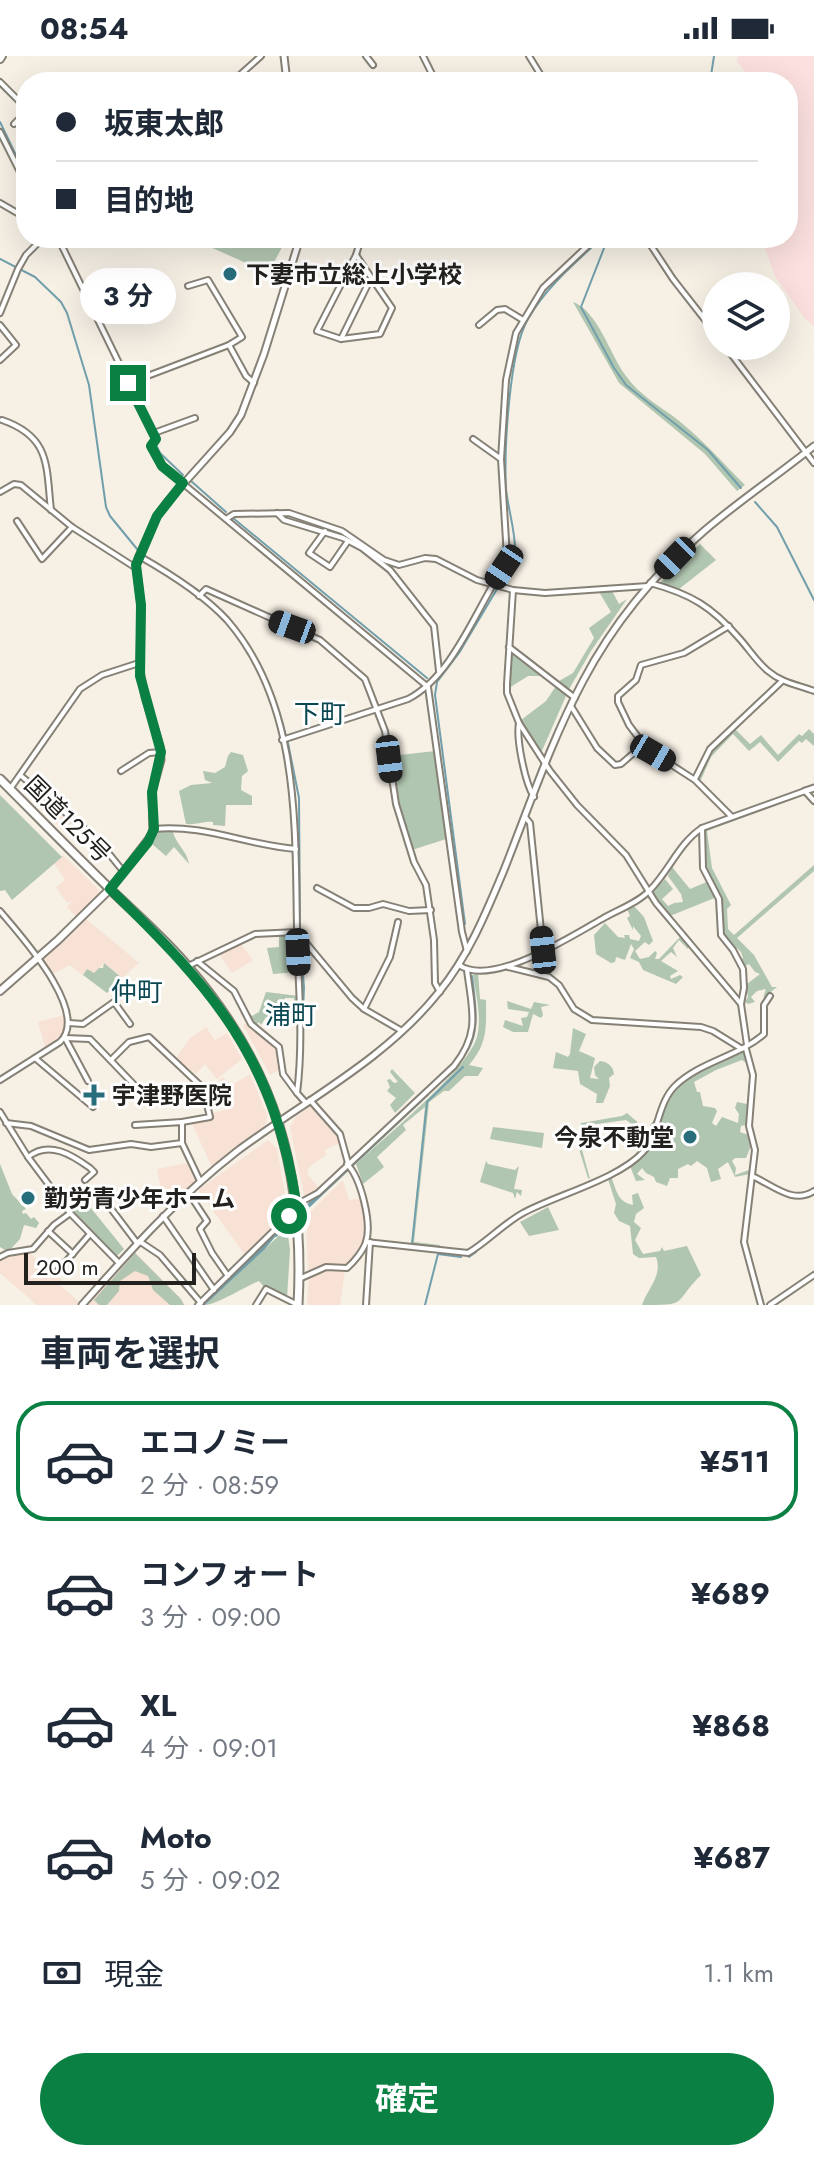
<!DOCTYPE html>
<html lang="ja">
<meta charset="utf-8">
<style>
:root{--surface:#fff;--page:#f2f2f3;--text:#1f2937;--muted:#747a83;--line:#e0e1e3;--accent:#0b8043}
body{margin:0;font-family:Jost,"Noto Sans JP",sans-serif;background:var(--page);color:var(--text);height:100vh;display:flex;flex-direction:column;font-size:30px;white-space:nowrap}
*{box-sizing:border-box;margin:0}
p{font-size:26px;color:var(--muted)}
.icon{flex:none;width:44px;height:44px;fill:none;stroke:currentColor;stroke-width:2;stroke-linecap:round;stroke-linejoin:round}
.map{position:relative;height:1249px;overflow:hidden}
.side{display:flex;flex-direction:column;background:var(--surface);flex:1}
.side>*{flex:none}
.guide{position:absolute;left:16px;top:16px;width:782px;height:176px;border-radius:32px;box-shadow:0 8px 32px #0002;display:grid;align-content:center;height:176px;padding:0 40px;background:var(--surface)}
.fabs{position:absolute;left:702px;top:216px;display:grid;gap:16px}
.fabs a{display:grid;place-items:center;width:88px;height:88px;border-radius:50%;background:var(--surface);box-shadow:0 8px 32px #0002;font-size:40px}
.scale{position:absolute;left:24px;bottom:20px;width:172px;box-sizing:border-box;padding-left:8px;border:4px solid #23211d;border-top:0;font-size:22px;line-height:28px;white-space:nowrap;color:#23211d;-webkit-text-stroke:6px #fefefe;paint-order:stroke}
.end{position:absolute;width:36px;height:36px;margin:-18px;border:10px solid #0b8043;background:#fff;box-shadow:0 0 0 4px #fff}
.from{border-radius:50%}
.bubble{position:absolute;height:56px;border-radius:28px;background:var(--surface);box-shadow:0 8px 32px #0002;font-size:26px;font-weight:700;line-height:56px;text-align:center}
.car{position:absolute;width:24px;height:48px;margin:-24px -12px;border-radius:10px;box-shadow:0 0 6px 2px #0007;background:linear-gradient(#222 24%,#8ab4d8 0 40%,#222 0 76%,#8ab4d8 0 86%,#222 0)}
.guide b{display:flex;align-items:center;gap:28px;height:76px;font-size:30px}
.guide b+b{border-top:2px solid var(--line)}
.guide i{width:20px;height:20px;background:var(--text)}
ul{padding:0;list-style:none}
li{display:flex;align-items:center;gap:24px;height:120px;margin:0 16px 12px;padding:0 24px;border:4px solid transparent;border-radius:32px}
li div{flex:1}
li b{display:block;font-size:30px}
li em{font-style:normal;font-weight:700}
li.current{border-color:var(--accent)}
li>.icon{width:72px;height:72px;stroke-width:1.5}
h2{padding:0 40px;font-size:36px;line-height:96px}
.pay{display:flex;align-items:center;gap:20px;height:88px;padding:0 40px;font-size:30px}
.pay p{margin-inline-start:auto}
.action{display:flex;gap:16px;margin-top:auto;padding:16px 40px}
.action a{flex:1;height:92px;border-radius:48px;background:var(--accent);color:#fff;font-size:32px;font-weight:700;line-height:92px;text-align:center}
.status{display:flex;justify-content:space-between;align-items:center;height:56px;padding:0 40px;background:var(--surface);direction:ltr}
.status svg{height:22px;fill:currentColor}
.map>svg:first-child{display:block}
.commercial{fill:#f8e2d5}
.industrial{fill:#fbe0df}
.green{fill:#b1c6b0}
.water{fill:#719fab}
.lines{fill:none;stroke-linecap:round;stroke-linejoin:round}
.stream{stroke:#719fab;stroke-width:2}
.minor-casing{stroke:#868176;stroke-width:8}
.tertiary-casing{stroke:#868176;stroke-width:9}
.secondary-casing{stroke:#868176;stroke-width:10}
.trunk-casing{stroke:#868176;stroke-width:11}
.minor{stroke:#fff;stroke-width:4}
.tertiary{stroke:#fff;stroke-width:5}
.secondary{stroke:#fff;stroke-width:6}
.trunk{stroke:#fff;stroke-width:7}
.route{stroke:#0b8043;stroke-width:10}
.poi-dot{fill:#276d7c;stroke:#fefefe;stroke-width:3}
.labels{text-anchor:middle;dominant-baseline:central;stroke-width:6;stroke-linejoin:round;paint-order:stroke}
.poi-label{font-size:24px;font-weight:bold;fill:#23211d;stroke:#fefefe;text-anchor:start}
.street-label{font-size:24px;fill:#23211d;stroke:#fefefe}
.neighbourhood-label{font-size:26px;fill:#0a4752;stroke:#fefefe}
</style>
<div class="status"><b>08:54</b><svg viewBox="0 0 49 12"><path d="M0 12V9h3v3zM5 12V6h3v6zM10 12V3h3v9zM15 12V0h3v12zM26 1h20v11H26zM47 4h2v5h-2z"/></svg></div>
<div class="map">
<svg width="814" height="1249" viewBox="0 0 814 1249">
<rect width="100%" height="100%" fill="#f6f0e5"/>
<g class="commercial">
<path d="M37,734L74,764L64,776L30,742Z"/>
<path d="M63,799L98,833L99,839L77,862L67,851L72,845L67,847L56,831L65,824L54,807Z"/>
<path d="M86,863L139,907L122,922L104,907L93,918L87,913L83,919L70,909L49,920L40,904Z"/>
<path d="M238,885L253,904L232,917L217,895Z"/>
<path d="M68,958L69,968L65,982L46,995L38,966Z"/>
<path d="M249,965L277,988L281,1013L270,1019L243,969Z"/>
<path d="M206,971L215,984L227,977L242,1003L217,1023L205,1008L196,1018L176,1003L189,983Z"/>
<path d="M250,1018L267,1059L266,1066L263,1071L212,1111L192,1068L211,1063L214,1062L212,1057L230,1053L214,1031L222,1021L232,1029Z"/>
<path d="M314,1047L336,1072L342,1086L324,1094L327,1098L308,1112V1119L321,1134L305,1144L290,1071L296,1061Z"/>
<path d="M268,1084L277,1093L289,1160L247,1202L198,1134Z"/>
<path d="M192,1106L199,1122L165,1152L157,1113Z"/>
<path d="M343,1124L349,1144L363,1142L366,1151V1186L350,1210L326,1211L308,1219L306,1160Z"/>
<path d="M134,1195L186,1249H86Z"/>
<path d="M28,1196L63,1225L60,1229L79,1246L77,1249H37L0,1217V1201L8,1197Z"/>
<path d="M326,1213L345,1215L340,1249H307L309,1220Z"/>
</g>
<path class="industrial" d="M738,0H814V270L805,263L775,220L761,182H788V96L796,88L788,77V26H752L737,5Z"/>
<g class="green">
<path d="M212,182H287L272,210L264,215L208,190Z"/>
<path d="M573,246C598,255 610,299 626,320C639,339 660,350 678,364C703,384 723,407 745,429L737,435L705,398L619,327Z"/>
<path d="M700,488L716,504L679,533L660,527Z"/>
<path d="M611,533L619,548L627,543L591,595L568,635L544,618L522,596L559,625L573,617L594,582L589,572L611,556L598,534Z"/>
<path d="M512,595L520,599L541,620H528L509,632Z"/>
<path d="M556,630L566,640L541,697L521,664L546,645Z"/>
<path d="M734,672L750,688L761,679L778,699L799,678L802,680L809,673L814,678V690L806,683L802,687L799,685L778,706L760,686L749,695L733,678L711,701L700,726L697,723L708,698Z"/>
<path d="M435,695L446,783L412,794L397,746L391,700Z"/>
<path d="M231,696L243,699L248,715L242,720L241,734L252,740V749H226L225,770L213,769V766C205,765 196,769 186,768L179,735L191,729L212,727L205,724L203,715L215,717L225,711L228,700Z"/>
<path d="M0,739L62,801L12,844L5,834L0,835Z"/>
<path d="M800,739H803L707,775L712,812L731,849L727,853L728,873L734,879L814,809V815L737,882L754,899L772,931H777L763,942L766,933L757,935L751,941L755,946L748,948L745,946L748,941L745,925L747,928L760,918L755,916L749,908L745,910L740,904L743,902L741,896L722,878L720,842L705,809L704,774Z"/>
<path d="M173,774C173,785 187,794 189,808L174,791L166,800L152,788L159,776Z"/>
<path d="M672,811L690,833L709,825L717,841L670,860L652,838L665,823L673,833L662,843L668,850L674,847L683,846L681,838L668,820Z"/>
<path d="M633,849L644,861L653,885L649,889L645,886L635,895L640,903L649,901L655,895L657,897L655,903H659L680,881L689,890L688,893L679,884L673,892L677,901L671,896L661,905L678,915L670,920L671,923L680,919L683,921L676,928L643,914L639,906L630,902L634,893L631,888L625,904L616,901L615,906L611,907L596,898L594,879L605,867L618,881L625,882L624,879H629L630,883L639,885L641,880L633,870V874L627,862L630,860L627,853Z"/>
<path d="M279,878L295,880L297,916L273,918L267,892L279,891Z"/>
<path d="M104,907L122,922L107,937L83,919L87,913L94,917L99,912H103Z"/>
<path d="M478,917L480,943L486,944C486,972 488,987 469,1009L483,1012L478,1020H465L449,1035H444L429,1046L414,1186L440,1189V1193L411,1190L425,1051L403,1069L406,1074L377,1101L384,1111L363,1128L356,1108C384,1082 468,1013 477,981C482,961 476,939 473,919Z"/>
<path d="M266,936L299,940V952L293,951L294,942H285L283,949H279L273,965L266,961L261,969L259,966L255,970L245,952L252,960L259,956Z"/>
<path d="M507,945L531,953L534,946L550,949L541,951L543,959L541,962L533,958L528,976H513L503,971L505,964L523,970L521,962L527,961L529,956L508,953Z"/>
<path d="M573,972L586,978L579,995L595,1002L590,1022L599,1023L595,1019L594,1011L600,1005C608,1006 613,1010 614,1018L609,1022L610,1030L603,1047H596L597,1038L580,1028L578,1015L553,1012L556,996L568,1001L570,998Z"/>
<path d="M744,995L749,1009L742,1004L716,1014L694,1026L697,1036H700L703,1050L715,1052L717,1055L712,1067L716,1070L722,1061L738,1067L739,1058L735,1052L737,1046L747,1048L751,1052V1068L741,1070L740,1076L749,1079L752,1087L746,1102H735L732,1105L736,1112L735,1119L749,1114L750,1118L735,1121L728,1106L718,1113L721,1123L711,1126L707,1112L697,1105L691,1110L688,1108L678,1113V1122H670L667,1130L656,1126L654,1121L646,1117L642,1112L637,1118L645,1124L636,1125L630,1110L637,1103L638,1093L648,1086L649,1080L626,1064L583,1070L579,1083L590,1123L588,1122L578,1090L581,1067L622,1060L627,1057L650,1077V1069L657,1060L661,1059L678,1029L707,1008Z"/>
<path d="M392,1013L415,1037L395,1057L390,1049L396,1042L387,1035L390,1031L387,1024L390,1023L394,1027L398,1026L390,1016Z"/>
<path d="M493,1071L544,1077L542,1092L490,1083Z"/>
<path d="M486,1105L488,1108L515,1114L519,1110L514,1133L522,1134L521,1140L517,1136L515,1143L513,1137L480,1126Z"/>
<path d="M0,1108L12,1138L26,1153L22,1155L23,1158L26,1157L31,1163L34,1161L39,1167L36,1172L24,1169L20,1183L8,1196L0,1191Z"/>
<path d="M607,1120L612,1123C617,1136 618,1146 633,1149L632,1139L638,1137L644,1152L636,1158L634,1166L641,1172L635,1184L643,1198L660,1195L662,1191L664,1195L687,1190L701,1219C672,1248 690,1249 642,1249C648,1232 663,1219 656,1201L639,1202L633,1198L630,1170L619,1165L614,1157L616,1148Z"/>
<path d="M86,1146L124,1193L117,1200L71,1156Z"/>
<path d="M548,1151L559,1174L529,1180L520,1166Z"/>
<path d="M287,1172L290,1194L287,1242L274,1233L265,1232L259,1225C246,1230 216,1249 205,1249Z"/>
<path d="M135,1197L181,1243L184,1249H170L153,1234L148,1220L135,1215L120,1225L119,1235L107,1249H99L94,1244Z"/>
</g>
<path class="water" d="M427,1036L429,1039L310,1151L287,1167L264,1194L205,1249H200Z"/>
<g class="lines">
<g class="stream">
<path d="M710,26L714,0"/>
<path d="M0,66L26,120"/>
<path d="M608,182L581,251L614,312L626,329L708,394L741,432"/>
<path d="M61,193L160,397L183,419"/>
<path d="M0,203L35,221L61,246L67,257L89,329L106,451L110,460L137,493"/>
<path d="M191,425L226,456"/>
<path d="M755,446L777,471L814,544"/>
<path d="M233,462L427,622"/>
<path d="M142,498L198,534"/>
<path d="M501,527C505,520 513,509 515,500C517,481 508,453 506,433C504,395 509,295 528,263C546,231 575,207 602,182"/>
<path d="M204,539C250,580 271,621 286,680"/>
<path d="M288,687L299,742L300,876"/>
<path d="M465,868L435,639L437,626L459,597L497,533"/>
<path d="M300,1035L304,931L300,884"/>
<path d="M428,1037C476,992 481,987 472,920"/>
<path d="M276,1180L288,1168"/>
<path d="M439,1192L412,1188L427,1046L463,1011"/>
<path d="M469,1201L476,1196"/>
<path d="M425,1249L438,1198L461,1201"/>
</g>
<g class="minor-casing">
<g id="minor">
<path d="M366,0L373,9"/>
<path d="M423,0L436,26"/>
<path d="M529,0L545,26"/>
<path d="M0,26L26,52"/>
<path d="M232,26L261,0"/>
<path d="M14,68L26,56"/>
<path d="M0,76L26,128"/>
<path d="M0,147L26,162"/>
<path d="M58,182L156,383L151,390L162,410L428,631L462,876L467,895"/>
<path d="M352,182L359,189L356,199"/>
<path d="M646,182L673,223L716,278"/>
<path d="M356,199L392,252L380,278L341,283L317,275Z"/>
<path d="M188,230L208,224L242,281L229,289"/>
<path d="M0,257L18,213L26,199L43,182"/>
<path d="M0,269L16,289L0,304"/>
<path d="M479,269L497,254L505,253L523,264"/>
<path d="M341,283L370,224"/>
<path d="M725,290L814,407"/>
<path d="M129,327L229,289L246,320L254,327"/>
<path d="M2,364C51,381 46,410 51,454"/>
<path d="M154,377L195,362"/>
<path d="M473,383L501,403"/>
<path d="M0,436L14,428L21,429L72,471L136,512"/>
<path d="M277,457L284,464L343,482L362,492L390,514L434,570L439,615"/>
<path d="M226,463L234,458L289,457L342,475L384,504L399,509L425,502L436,503L477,524L513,534L545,537L648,530"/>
<path d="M17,465L42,503L72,471"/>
<path d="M325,475L309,497L330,511L348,485"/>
<path d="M139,500C169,517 203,538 227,564C300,648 295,769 297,873C298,928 304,982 297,1037L306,1047"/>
<path d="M650,527C691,538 712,551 739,582C749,593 757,606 768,615C782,627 798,629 814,635"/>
<path d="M513,534L507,628V637L519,667L550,715L577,749L626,799L656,847L741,948"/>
<path d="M199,540L206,533L320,584L365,623L385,675L396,748L414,806L426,829L434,884L435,927L440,936"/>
<path d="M729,570L684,597L641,609L636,624L618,640V646L629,669L647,693L695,724L732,761"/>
<path d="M509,591L575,642"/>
<path d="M571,650L597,692L615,709L621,708L643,689"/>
<path d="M519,667C516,683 525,727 534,741"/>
<path d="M282,684L408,643C454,619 476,552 504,511L507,501L501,403L506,324L516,277L543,232L596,182"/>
<path d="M121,715L149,697L161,696"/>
<path d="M20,719L97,783L123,815"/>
<path d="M695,723L710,693L782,625"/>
<path d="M10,733L80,633L102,619L139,607"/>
<path d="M525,761L530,767L543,894"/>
<path d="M702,772L703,812L719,843L721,879L733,894L743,913L744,932L741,948L747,989"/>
<path d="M154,773C204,768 246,789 296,793"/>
<path d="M317,832L354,852H369L383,848L409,855L431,854"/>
<path d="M0,855C20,879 91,956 60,986L0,1024"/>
<path d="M197,905L234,935L251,968L279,991L283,1018L297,1037"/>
<path d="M459,909C492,932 571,880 602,863C617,854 638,847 650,834C669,815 679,787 702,772L805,735L814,745"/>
<path d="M188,910L255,878L297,876L352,942L364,953L402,975"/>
<path d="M508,911L549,921L559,929L574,953L592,964L701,971L713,975L742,993"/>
<path d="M364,953L390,901L398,866"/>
<path d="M69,967L83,968L114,946L130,968"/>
<path d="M65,982L90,983L142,1037L203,1032L210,1061L182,1066"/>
<path d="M65,982L88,1025"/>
<path d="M746,993L753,1019L749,1070L755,1094L744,1186L761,1249"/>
<path d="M35,1002L93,1051"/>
<path d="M111,1004L129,986L149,981L203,1032"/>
<path d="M310,1044L340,1078L348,1107"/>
<path d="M0,1056L28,1101L70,1157L119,1207"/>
<path d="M6,1067L31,1070L89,1094L131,1088L151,1091L182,1087L200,1125"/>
<path d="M135,1069L182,1066V1087"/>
<path d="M28,1101C49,1084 72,1099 90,1112L94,1116L85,1124"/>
<path d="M752,1120C773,1129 793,1149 814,1135"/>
<path d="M188,1136L207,1165L200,1173L212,1197L228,1220"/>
<path d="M106,1146L137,1187"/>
<path d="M163,1160L214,1234"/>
<path d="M48,1175L73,1198"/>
<path d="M139,1185L160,1199L201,1247"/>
<path d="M366,1186L468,1197C487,1186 503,1168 523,1157C556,1139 619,1123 643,1096C659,1078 657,1048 675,1030C701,1005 738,1001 764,978V949L770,940"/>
<path d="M0,1201L8,1197L33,1193L54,1169L69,1158"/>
<path d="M56,1217L90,1178"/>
<path d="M299,1223L326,1211L347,1212C354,1206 363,1195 366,1186C372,1167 361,1122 347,1108"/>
<path d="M198,1249L305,1144L318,1137L454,1010C481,976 472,954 467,914"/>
<path d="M256,1249L266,1233L298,1249"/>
<path d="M366,1249L370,1186"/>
<path d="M770,1249L814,1219"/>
</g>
</g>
<g class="tertiary-casing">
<g id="tertiary">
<path d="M284,0L287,26"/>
<path d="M805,735L814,732"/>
<path d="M110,833L153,777L152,736L161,704L160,690L145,641L140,614L141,549L136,509L139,500L157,460L168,445L230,376L241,359L264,298L300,182"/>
<path d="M82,1249C130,1195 178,1141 236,1096C304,1045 385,1004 439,936C469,899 486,857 504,814C529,751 551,685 583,625C613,568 655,517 704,475C739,445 778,419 814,390"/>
</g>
</g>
<g class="secondary-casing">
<g id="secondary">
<path d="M0,3L2,0"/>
<path d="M0,935L58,884L110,833"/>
</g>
</g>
<g class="trunk-casing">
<path id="trunk" d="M0,723C37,760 74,798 112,835C138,860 166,884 189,912C276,1013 305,1118 298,1249"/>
</g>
<use href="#minor" class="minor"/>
<use href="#tertiary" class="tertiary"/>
<use href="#secondary" class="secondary"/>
<use href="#trunk" class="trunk"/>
</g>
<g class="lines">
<path class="route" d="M128,327L156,383L151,390L162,410L183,427L157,460L136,509L141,549L140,620L161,696L152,736L154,773L148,786L110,833C215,935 275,1003 297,1152L289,1160"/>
</g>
<g class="poi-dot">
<circle cx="230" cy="218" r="8"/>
<path d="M90 1027h8v8h8v8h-8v8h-8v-8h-8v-8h8z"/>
<circle cx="690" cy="1081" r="8"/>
<circle cx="28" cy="1142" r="8"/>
</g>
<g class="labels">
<g class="poi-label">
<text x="246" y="218">下妻市立総上小学校</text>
<text x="112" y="1039">宇津野医院</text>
<text x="674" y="1081" text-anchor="end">今泉不動堂</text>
<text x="44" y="1142">勤労青少年ホーム</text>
</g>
<g class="street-label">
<text transform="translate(68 763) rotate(45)">国道125号</text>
</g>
<g class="neighbourhood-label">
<text x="320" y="658">下町</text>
<text x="137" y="936">仲町</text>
<text x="291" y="959">浦町</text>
</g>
</g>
</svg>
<div class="fabs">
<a><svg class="icon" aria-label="layers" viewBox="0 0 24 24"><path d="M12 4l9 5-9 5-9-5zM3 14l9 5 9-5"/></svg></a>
</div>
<div class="scale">200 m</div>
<i class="end from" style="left:289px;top:1160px"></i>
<i class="end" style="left:128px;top:327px"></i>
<div class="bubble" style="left:80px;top:212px;width:96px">3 分</div>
<i class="car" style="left:675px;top:502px;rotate:224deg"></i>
<i class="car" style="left:504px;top:511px;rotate:214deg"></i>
<i class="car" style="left:292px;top:571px;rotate:290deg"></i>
<i class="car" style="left:653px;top:697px;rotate:120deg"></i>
<i class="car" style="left:389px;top:703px;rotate:173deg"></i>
<i class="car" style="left:543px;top:894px;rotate:354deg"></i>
<i class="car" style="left:298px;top:896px;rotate:177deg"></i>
<div class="guide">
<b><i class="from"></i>坂東太郎</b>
<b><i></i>目的地</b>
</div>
</div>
<section class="side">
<h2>車両を選択</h2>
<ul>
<li class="current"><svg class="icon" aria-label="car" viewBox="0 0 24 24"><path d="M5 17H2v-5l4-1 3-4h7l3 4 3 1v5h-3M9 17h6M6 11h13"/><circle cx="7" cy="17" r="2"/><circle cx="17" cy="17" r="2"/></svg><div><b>エコノミー</b><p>2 分 · 08:59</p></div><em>¥511</em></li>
<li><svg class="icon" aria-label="car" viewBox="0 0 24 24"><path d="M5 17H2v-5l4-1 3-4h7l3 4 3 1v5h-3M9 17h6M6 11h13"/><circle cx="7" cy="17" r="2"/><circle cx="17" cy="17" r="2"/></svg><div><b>コンフォート</b><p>3 分 · 09:00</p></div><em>¥689</em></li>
<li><svg class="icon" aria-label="car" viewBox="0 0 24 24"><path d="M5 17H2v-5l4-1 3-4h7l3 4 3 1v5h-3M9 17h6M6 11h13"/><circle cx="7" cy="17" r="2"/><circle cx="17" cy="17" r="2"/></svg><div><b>XL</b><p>4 分 · 09:01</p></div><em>¥868</em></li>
<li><svg class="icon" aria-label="car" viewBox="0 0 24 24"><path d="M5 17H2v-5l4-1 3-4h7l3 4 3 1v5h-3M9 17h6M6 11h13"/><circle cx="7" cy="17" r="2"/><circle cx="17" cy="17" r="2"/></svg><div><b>Moto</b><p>5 分 · 09:02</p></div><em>¥687</em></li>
</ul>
<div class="pay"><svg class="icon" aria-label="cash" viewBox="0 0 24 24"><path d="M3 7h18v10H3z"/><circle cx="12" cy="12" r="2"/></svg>現金<p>1.1 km</p></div>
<div class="action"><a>確定</a></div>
</section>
